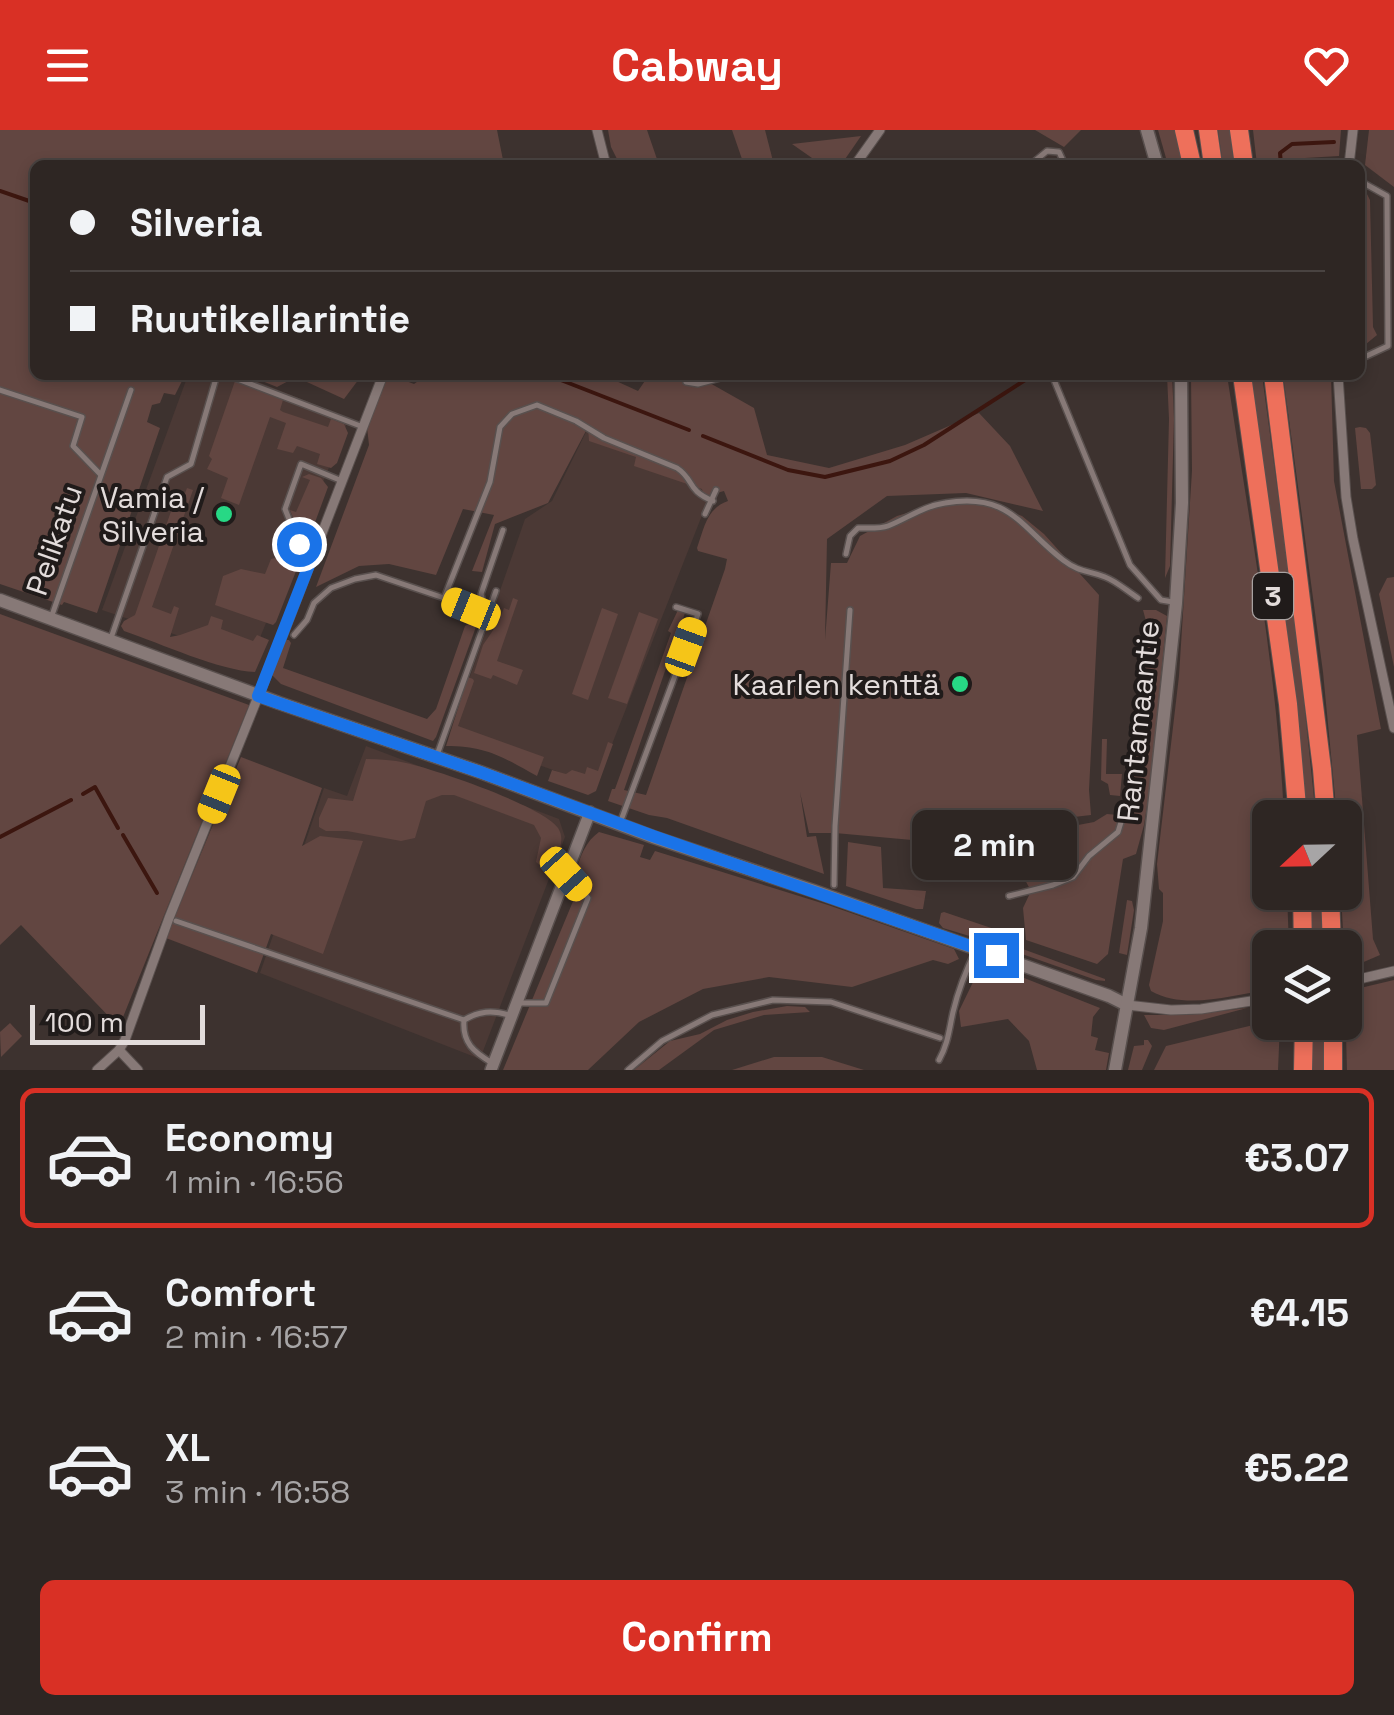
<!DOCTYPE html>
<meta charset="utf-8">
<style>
:root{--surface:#2e2623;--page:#3a3230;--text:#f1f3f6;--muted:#a7a5a6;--line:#494341;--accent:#d93025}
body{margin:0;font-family:"Space Grotesk",sans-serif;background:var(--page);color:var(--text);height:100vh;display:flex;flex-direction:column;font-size:38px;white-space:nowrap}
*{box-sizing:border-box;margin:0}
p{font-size:32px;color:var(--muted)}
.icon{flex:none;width:55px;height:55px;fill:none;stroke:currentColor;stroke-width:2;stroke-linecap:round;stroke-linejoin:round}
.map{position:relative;height:940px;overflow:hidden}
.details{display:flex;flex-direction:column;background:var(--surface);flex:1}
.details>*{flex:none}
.hud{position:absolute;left:30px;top:30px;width:1335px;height:220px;border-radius:15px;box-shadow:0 5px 15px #0003,0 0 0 2px var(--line);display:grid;align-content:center;height:220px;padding:0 40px;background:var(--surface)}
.needle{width:65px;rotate:248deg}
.fabs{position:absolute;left:1252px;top:670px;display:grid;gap:20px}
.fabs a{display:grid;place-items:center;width:110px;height:110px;border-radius:15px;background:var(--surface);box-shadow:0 5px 15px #0003,0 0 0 2px var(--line);font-size:50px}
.scale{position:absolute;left:30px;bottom:25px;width:175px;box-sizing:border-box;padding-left:10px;border:5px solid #e3dcdb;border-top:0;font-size:28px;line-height:35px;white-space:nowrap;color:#e3dcdb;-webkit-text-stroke:8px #201b1a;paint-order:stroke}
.end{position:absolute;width:45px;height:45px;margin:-22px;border:12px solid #1a73e8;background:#fff;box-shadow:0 0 0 5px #fff}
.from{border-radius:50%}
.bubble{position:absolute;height:70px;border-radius:15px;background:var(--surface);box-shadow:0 5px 15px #0003,0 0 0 2px var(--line);font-size:32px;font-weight:700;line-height:70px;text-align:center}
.car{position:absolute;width:30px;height:60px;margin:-30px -15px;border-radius:12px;box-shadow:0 0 8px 2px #0007;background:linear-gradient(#f5c518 24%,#345 0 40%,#f5c518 0 76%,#345 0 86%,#f5c518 0)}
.hud b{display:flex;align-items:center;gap:35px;height:95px;font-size:38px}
.hud b+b{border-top:2px solid var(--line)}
.hud i{width:25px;height:25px;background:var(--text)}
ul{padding:18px 0 0;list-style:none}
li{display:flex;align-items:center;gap:30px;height:140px;margin:0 20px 15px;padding:0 20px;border:5px solid transparent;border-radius:15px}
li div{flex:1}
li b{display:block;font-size:38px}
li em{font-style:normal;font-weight:700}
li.selected{border-color:var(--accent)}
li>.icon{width:90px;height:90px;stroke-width:1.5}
.button{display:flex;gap:20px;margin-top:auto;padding:20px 40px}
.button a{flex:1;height:115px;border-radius:15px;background:var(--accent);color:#fff;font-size:40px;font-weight:700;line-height:115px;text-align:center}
header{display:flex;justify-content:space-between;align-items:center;height:130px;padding:0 40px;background:var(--accent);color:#fff;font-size:45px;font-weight:700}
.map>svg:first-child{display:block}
.built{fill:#4b3935}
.green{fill:#624641}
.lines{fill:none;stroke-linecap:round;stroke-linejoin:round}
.stream{stroke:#3c160f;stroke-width:4}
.service-casing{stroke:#59504e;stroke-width:8}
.minor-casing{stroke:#59504e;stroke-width:11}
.tertiary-casing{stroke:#59504e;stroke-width:14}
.secondary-casing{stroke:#59504e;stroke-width:15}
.motorway-casing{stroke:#59504e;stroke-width:20}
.service{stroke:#877977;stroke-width:5}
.minor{stroke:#877977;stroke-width:9}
.tertiary{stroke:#877977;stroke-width:11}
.secondary{stroke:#877977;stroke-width:12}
.motorway{stroke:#ee705b;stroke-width:18}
.route{stroke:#1a73e8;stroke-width:12}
.poi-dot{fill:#27d885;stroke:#201b1a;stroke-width:4}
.labels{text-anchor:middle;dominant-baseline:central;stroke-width:8;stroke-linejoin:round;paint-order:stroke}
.shield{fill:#201b1a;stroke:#a8a2a1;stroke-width:2.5}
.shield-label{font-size:28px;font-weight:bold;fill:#e3dcdb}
.poi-label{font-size:30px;fill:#e3dcdb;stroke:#201b1a;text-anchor:end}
.street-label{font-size:30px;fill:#e3dcdb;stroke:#201b1a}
</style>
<header><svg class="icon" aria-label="menu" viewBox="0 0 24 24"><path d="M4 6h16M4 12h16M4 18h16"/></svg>Cabway<svg class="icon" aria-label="heart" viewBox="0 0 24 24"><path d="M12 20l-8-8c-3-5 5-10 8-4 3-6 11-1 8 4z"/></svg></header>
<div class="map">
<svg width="1394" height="940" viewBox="0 0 1394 940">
<rect width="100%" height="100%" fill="#3d322f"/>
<g class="built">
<path d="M188,245H241L349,288L251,530L102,480Z"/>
<path d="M588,298L702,335L710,365L596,655L450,604L525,389L552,371Z"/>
<path d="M366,616L559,689L565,707L480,929L260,843L324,658L347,666Z"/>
</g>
<g class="green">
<path d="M0,0H497L504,35H35V245H185L175,265L164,263L160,273L152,275L147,292L160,298L97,483L64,472L62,475L0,454Z"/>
<path d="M608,0H647L659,35H620L611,17Z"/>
<path d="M732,0H765L774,35H744Z"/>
<path d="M1035,0H1081L1064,17Z"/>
<path d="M1158,0H1175L1183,35H1168Z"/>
<path d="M1218,0H1230L1234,35H1223Z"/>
<path d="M1253,0H1341L1339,26L1305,28L1302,35H1257Z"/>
<path d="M1369,0H1394V57L1365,35Z"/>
<path d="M861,6L841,35H822L792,14Z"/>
<path d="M1365,60L1370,70L1373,197L1377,205L1366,214H1360V62Z"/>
<path d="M247,245H362L344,269L296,247L277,257Z"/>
<path d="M427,245H603L638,261L649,245H717L708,252L754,278L767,325L829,338L905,315L979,283L1010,316L1043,381L966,363L887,366L827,409L825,510L831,433H847L860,406L897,386L940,373L983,371L1022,386L1044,404L1099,465L1089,660L1091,685L1057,689L1030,737L912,728V710L835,703H809L800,662L807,707L816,706L824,744L667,688L649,685L608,671L612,659H615L671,503L668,501L678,480L685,483L624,660L646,665L725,439L727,429L698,421L697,418C704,398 707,378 728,371L724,361L713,364L709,372L705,371L702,359L634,336L636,327L589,311L588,297L548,373L495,394L482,442L472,441L494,385L463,379L436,445L389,434L359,436L316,457L369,315L367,297L387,249L398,248L414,254Z"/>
<path d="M1167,245H1172L1174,289L1170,436L1165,448L1169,289Z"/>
<path d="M1191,245H1227C1249,392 1277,539 1284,687L1270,688V762L1287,763L1289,817L1270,818V860C1232,864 1187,881 1151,861L1149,855L1163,791V763L1159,759L1157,734L1179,546L1192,341Z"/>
<path d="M1251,245H1262L1297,505L1316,687H1304L1290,534Z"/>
<path d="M1283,245H1331L1334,351L1381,599L1357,605L1373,809L1380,825L1345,840L1341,763L1345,762V688L1337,687L1323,542Z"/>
<path d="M235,251L283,270L280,280L283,282L328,297L331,289L344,294L348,303L337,333L331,338L317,334L320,324L297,316L293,323L277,319L286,293L270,287L239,375L221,368L228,348L207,339L212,329L209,326Z"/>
<path d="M1360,297L1366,298L1370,303L1376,355L1372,359H1361L1355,298Z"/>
<path d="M309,344L321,348L328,357L310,406L306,408L299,402L290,380L296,382L310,350L302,347Z"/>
<path d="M187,358L193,360L152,477L171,484L174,476L179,478L170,507L180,505L208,495L211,486L223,490L221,499L253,511L257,505L269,510L255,542C220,541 160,513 124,501L121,496L124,491L135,485L177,364L184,366Z"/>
<path d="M283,426L295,431L298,426L300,431L276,492L273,495L215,475L223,446L241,439L265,444L271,429Z"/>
<path d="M1394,447V537L1379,464L1387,448Z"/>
<path d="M513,468L518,470L497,531L523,540L517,555L493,545L491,549L474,543L483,515L498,493L504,478L509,480Z"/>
<path d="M602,478L618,484L588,570L572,564Z"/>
<path d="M1143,480H1156L1167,486L1149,663L1144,695L1136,724L1123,729L1108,824L1097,834L1026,810L1023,778L1031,761L1024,748L1025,740L1033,739L1057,699L1094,692L1107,684L1130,686L1146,491Z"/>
<path d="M639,482L658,489L627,574L608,568Z"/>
<path d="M0,484L249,575L119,897L21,795L0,815Z"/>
<path d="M472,492L477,494L436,607L433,611L281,554L271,544L283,510H289L291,513L283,538L427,589L436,579L465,496Z"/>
<path d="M468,547L473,549L474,551L458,596L544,627L537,646C503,627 486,616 446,616Z"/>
<path d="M1102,609H1107L1106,644H1122L1120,666L1110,665L1108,654L1101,650Z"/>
<path d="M608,612L613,614L596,661L588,665L548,651L552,640L566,644L572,640L585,644L587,637L598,641Z"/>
<path d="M241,627L322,658L302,716L320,706L363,711L323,824L271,804L257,843L166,808Z"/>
<path d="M366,629C380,629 393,630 406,633C434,639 543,676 558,698C567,711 556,731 547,741L536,732L541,708L534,695L454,665H442L426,671L415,708L401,711L347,701H326L319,697V688L328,668L353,671Z"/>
<path d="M599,702L644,715L640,727L650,730L655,721L828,775L954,819L959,829L948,834L933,830L852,857L769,847L703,859L639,892L588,940H503L581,752L576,742C580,726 586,711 599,702Z"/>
<path d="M848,712L881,717L883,758L926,761L923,779H916L846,756Z"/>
<path d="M1309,763H1321L1323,817H1311Z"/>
<path d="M1127,770L1132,771L1134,780L1127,825L1119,823Z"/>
<path d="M944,782L1006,803V806L995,803L986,811L943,798L939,793L941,783Z"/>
<path d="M1020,818L1105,849V851L1096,850L1022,824Z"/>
<path d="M994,836L1100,878L1093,887L1091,906L1098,908L1095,920L1109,923L1106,940H1037L1029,911L1008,889L961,897L959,881L974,850L995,851Z"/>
<path d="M1394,850V940H1347L1345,870L1356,859Z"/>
<path d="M787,876L805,877L810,882L764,885L714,900L659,940H634L670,911L700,904L727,890L753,882Z"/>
<path d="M1247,878L1164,900L1151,898L1144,885H1187Z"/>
<path d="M1270,891L1280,893L1278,940H1154L1166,916Z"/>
<path d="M10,893L22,906L1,927L0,902Z"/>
<path d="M1313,893H1325L1326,940H1312Z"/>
<path d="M1144,910H1148L1152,916L1142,940H1128L1134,916L1144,915Z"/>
<path d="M774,927H822L864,940H732Z"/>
</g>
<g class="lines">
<g class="stream">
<path d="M1281,35L1280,23L1292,14L1334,12"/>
<path d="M0,61L35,73"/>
<path d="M548,245L689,300"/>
<path d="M703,306L788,340L825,347L890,331L924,315L1033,245"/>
<path d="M83,664L95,657L118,698"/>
<path d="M123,705L157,763"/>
<path d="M0,707L71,670"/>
</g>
<g class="service-casing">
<g id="service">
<path d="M1030,35L1047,21L1059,22L1065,35"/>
<path d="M1360,51L1387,66L1388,216L1360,229"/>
<path d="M227,245L363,297"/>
<path d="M1052,245L1130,435L1161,470L1173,472"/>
<path d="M686,252L698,254L732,245"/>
<path d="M0,260L82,287L73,316L100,344"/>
<path d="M705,384L716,360"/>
<path d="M846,424L850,406L858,398C867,398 880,399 888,396C908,388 924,376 945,373C1010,362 1020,397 1063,430C1080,443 1088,440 1105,447C1116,451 1127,461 1138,468"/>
<path d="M311,431L299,414L285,379L301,334L342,351"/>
<path d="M486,483L481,464L503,400"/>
<path d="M487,485L444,468L490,352L500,297L512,284L537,275L576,291L604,308L677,338C695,350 686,360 713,371"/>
<path d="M51,488L131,260"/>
<path d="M294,505L307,490L314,473L331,458L355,449L376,445L444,468"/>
<path d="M111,508L167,347L191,334L217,245"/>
<path d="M437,625L496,461"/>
<path d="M620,693L698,484L676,477"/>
<path d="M834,755L835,696L850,480"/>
<path d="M1009,766L1053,755L1073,747L1089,726L1118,702L1125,679"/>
<path d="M176,791L464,890"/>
<path d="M520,873H546L588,768L569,746"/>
<path d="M939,930C948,914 949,900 953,882C958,861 966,840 976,820"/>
<path d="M492,933C474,922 462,913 464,890C479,881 492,880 509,885"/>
<path d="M628,940L662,911L712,885L773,870L831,872L940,908"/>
</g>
</g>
<g class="minor-casing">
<g id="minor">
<path d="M597,0L606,35"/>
<path d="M855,35L880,0"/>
<path d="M1349,35L1353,0"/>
<path d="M1338,245L1346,367L1353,409L1394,598"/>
<path d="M1355,850L1394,841"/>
<path d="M1127,875L1171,880L1201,879L1270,868"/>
<path d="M119,920L138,940"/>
<path d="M97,940L119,920L125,910L169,788L282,507L383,245"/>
</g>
</g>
<g class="tertiary-casing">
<path id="tertiary" d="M491,940L590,682"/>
</g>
<g class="secondary-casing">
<g id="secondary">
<path d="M1147,0L1157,35"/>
<path d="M0,470L279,573L480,642L653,707L814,761L1109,866L1127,875"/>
<path d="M1115,940L1141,798L1176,473L1182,373L1181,245"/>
</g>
</g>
<g class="motorway-casing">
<g id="motorway">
<path d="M1184,0L1192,35"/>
<path d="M1208,0L1213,35"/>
<path d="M1239,0L1244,35"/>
<path d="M1242,245L1288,574L1298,688"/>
<path d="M1273,245L1322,639L1326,688"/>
<path d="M1302,762L1303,818"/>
<path d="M1330,762L1332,818"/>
<path d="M1333,892V940"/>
<path d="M1303,940L1304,892"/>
</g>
</g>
<use href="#service" class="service"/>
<use href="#minor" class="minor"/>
<use href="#tertiary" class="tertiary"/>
<use href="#secondary" class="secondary"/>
<use href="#motorway" class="motorway"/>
</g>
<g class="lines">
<path class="route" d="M299,414L311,430L258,566L480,642L653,706L996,825"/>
</g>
<g class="poi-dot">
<circle cx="224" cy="384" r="10"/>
<circle cx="960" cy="554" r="10"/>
</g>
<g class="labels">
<rect class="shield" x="1253" y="443" width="40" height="46" rx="8"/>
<g class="shield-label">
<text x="1273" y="466">3</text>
</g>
<g class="poi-label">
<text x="204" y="367">Vamia /<tspan x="204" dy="34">Silveria</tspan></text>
<text x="940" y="554">Kaarlen kenttä</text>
</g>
<g class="street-label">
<text transform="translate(54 410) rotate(-71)">Pelikatu</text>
<text transform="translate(1138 591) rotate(-84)">Rantamaantie</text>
</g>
</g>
</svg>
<div class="fabs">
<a><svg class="needle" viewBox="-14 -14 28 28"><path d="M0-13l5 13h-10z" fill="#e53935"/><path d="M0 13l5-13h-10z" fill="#a7a5a6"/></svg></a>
<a><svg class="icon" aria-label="layers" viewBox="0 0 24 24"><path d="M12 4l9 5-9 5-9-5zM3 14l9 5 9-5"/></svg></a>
</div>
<div class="scale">100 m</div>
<i class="end from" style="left:299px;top:414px"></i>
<i class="end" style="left:996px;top:825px"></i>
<div class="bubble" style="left:912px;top:680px;width:165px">2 min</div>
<i class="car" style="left:471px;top:479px;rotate:292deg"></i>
<i class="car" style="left:686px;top:517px;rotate:20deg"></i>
<i class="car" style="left:219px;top:664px;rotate:202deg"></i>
<i class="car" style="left:566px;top:744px;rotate:138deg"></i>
<div class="hud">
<b><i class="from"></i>Silveria</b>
<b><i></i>Ruutikellarintie</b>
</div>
</div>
<section class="details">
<ul>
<li class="selected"><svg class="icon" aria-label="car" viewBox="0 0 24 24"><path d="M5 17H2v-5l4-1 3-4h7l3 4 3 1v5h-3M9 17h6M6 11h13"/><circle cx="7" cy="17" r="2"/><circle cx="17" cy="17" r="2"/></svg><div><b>Economy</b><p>1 min · 16:56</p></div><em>€3.07</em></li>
<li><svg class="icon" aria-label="car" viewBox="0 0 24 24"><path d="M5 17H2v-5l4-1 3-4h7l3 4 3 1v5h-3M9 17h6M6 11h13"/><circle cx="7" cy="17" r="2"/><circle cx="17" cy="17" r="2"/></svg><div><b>Comfort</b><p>2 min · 16:57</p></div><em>€4.15</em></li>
<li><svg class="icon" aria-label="car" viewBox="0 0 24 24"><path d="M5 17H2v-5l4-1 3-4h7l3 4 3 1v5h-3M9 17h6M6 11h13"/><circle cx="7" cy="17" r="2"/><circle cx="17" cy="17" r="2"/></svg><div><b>XL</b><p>3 min · 16:58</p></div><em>€5.22</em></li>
</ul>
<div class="button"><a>Confirm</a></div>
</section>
